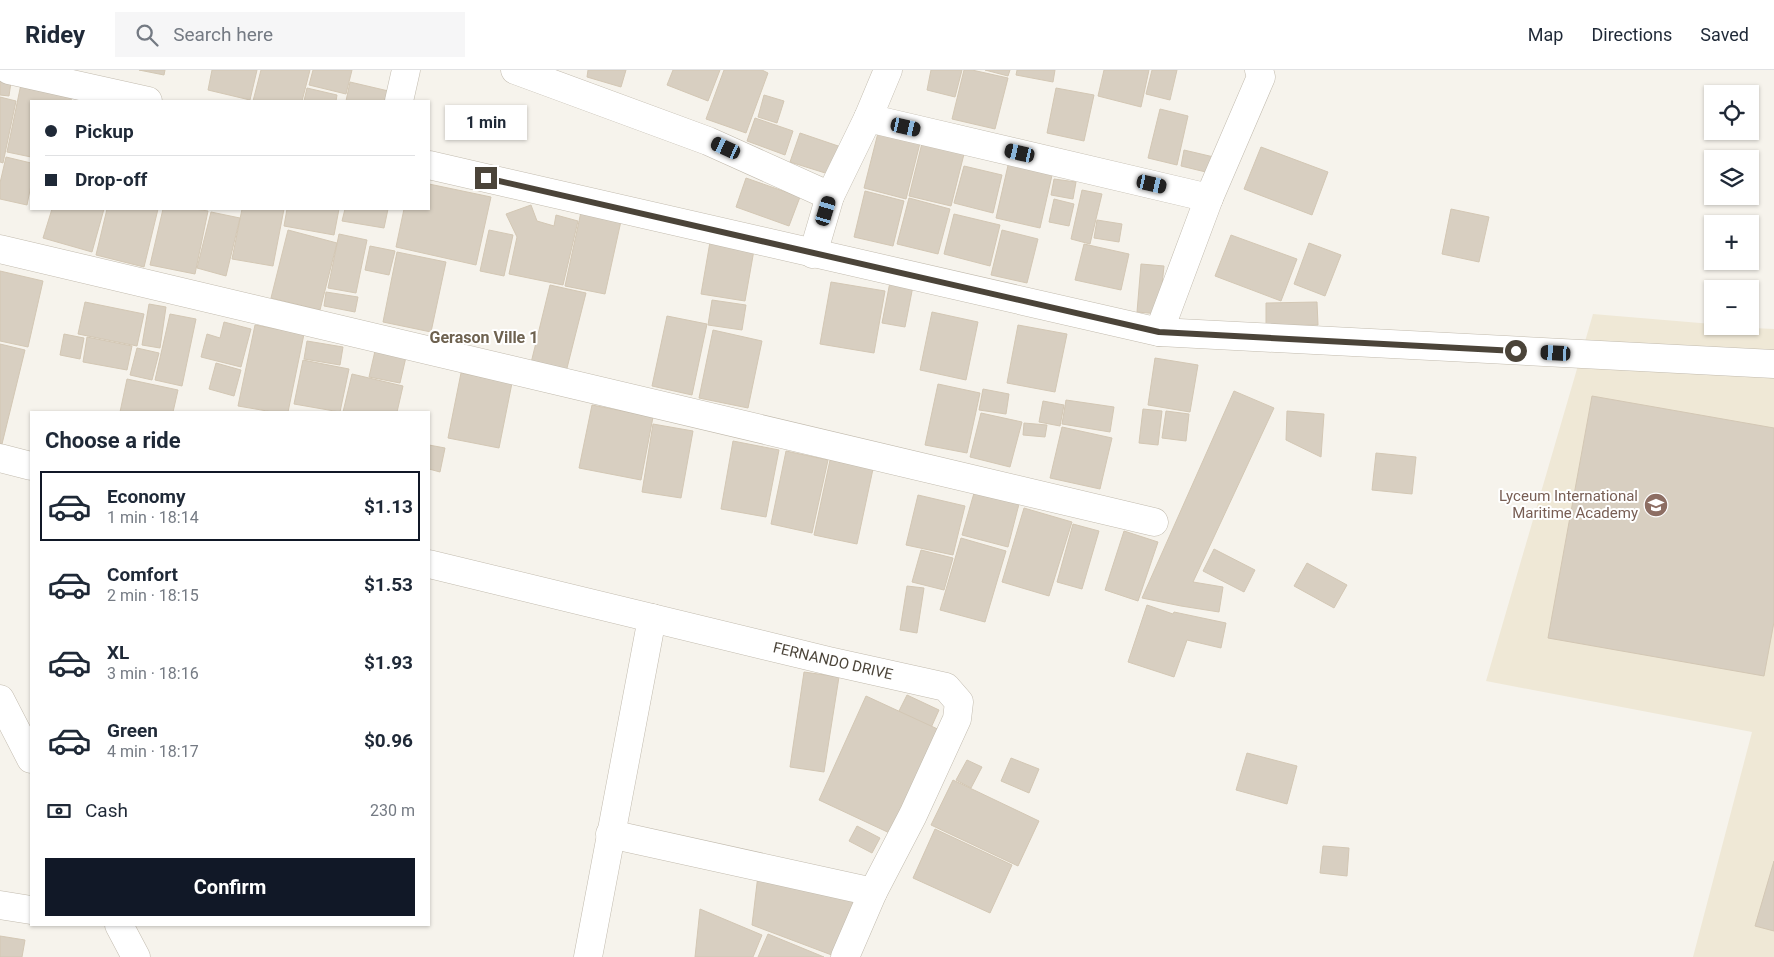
<!DOCTYPE html>
<meta charset="utf-8">
<style>
:root{--surface:#fff;--page:#f6f6f7;--text:#1f2937;--muted:#747a83;--line:#e0e1e3;--accent:#111827}
body{margin:0;font-family:Roboto,sans-serif;background:var(--page);color:var(--text);height:100vh;display:flex;flex-direction:column;font-size:19px;white-space:nowrap}
*{box-sizing:border-box;margin:0}
p{font-size:16px;color:var(--muted)}
.icon{flex:none;width:28px;height:28px;fill:none;stroke:currentColor;stroke-width:2;stroke-linecap:round;stroke-linejoin:round}
.map{position:relative;flex:1;overflow:hidden}
.drawer{position:absolute;left:30px;top:341px;width:400px;height:515px;display:flex;flex-direction:column;background:var(--surface);border-radius:0px;box-shadow:0 1px 4px #0004}
.drawer>*{flex:none}
.banner{position:absolute;left:30px;top:30px;width:400px;height:110px;border-radius:0px;box-shadow:0 1px 4px #0004;display:grid;align-content:center;height:110px;padding:0 15px;background:var(--surface)}
.controls{position:absolute;left:1704px;top:15px;display:grid;gap:10px}
.controls a{display:grid;place-items:center;width:55px;height:55px;border-radius:0px;background:var(--surface);box-shadow:0 1px 4px #0004;font-size:25px}
.end{position:absolute;width:22px;height:22px;margin:-11px;border:6px solid #4b4439;background:#fff;box-shadow:0 0 0 2px #fff}
.from{border-radius:50%}
.bubble{position:absolute;height:35px;border-radius:0px;background:var(--surface);box-shadow:0 1px 4px #0004;font-size:16px;font-weight:700;line-height:35px;text-align:center}
.car{position:absolute;width:15px;height:30px;margin:-15px -8px;border-radius:6px;box-shadow:0 0 4px 1px #0007;background:linear-gradient(#222 24%,#8ab4d8 0 40%,#222 0 76%,#8ab4d8 0 86%,#222 0)}
.banner b{display:flex;align-items:center;gap:18px;height:48px;font-size:19px}
.banner b+b{border-top:1px solid var(--line)}
.banner i{width:12px;height:12px;background:var(--text)}
ul{padding:0;list-style:none}
li{display:flex;align-items:center;gap:15px;height:70px;margin:0 10px 8px;padding:0 5px;border:2px solid transparent;border-radius:0px}
li div{flex:1}
li b{display:block;font-size:19px}
li em{font-style:normal;font-weight:700}
li.selected{border-color:var(--accent)}
li>.icon{width:45px;height:45px;stroke-width:1.5}
h2{padding:0 15px;font-size:22px;line-height:60px}
.pay{display:flex;align-items:center;gap:12px;height:55px;padding:0 15px;font-size:19px}
.pay p{margin-inline-start:auto}
.action{display:flex;gap:10px;margin-top:auto;padding:10px 15px}
.action a{flex:1;height:58px;border-radius:0px;background:var(--accent);color:#fff;font-size:20px;font-weight:700;line-height:58px;text-align:center}
header{display:flex;align-items:center;gap:30px;box-sizing:border-box;height:70px;padding:0 25px;background:var(--surface);border-bottom:1px solid var(--line)}
header strong{font-size:24px}
nav{display:flex;gap:28px;margin-inline-start:auto;font-size:18px}
.search{width:350px;height:45px;background:var(--page);display:flex;align-items:center;gap:12px;box-sizing:border-box;padding:0 18px;border-radius:0px;color:var(--muted);font-size:19px}
.map>svg:first-child{display:block}
.education{fill:#efe8d6}
.building{fill:#d8cfc1;stroke:#d3c7b4}
.lines{fill:none;stroke-linecap:round;stroke-linejoin:round}
.minor-casing{stroke:#c2bbae;stroke-width:29}
.minor{stroke:#fff;stroke-width:28}
.route{stroke:#4b4439;stroke-width:6}
.labels{text-anchor:middle;dominant-baseline:central;stroke-width:4;stroke-linejoin:round;paint-order:stroke}
.education-label{font-size:15px;fill:#785e54;stroke:#fff;text-anchor:end}
.street-label{font-size:15px;fill:#4b4439;stroke:#fff}
.neighbourhood-label{font-size:16px;font-weight:bold;fill:#6e6250;stroke:#fff}
</style>
<header>
<strong>Ridey</strong>
<div class="search"><svg class="icon" aria-label="search" viewBox="0 0 24 24"><circle cx="10" cy="10" r="6"/><path d="M15 15l6 6"/></svg>Search here</div>
<nav><a>Map</a><a>Directions</a><a>Saved</a></nav>
</header>
<div class="map">
<svg width="1774" height="887" viewBox="0 0 1774 887">
<rect width="100%" height="100%" fill="#f6f3ec"/>
<path class="education" d="M1593,244L1712,254V256L1774,259V887H1693L1752,662L1486,611Z"/>
<g class="building">
<path d="M139,0H165L164,5Z"/>
<path d="M212,0H257L250,30L208,20Z"/>
<path d="M261,0H310L302,31H253Z"/>
<path d="M313,0H352L346,24L309,15Z"/>
<path d="M588,0H626L621,17L587,7Z"/>
<path d="M673,0H720L708,31L667,15Z"/>
<path d="M724,0H762L768,3L746,63L706,49Z"/>
<path d="M931,0H962L955,27L927,20Z"/>
<path d="M964,0H972L1008,8L995,59L952,49Z"/>
<path d="M985,0H1010L1008,6Z"/>
<path d="M1017,0H1055L1053,12L1016,5Z"/>
<path d="M1104,0H1149L1141,37L1098,26Z"/>
<path d="M1152,0H1177L1170,30L1146,24Z"/>
<path d="M0,3L12,5L9,26L0,25Z"/>
<path d="M350,12L397,23L395,31H346Z"/>
<path d="M21,14L72,25L71,31H31V87L7,82Z"/>
<path d="M307,18L337,25L336,31H304Z"/>
<path d="M1056,18L1094,25L1084,71L1047,63Z"/>
<path d="M764,25L784,31L777,53L758,47Z"/>
<path d="M0,27L16,31L3,93L0,92Z"/>
<path d="M1160,39L1188,46L1177,95L1148,88Z"/>
<path d="M755,48L793,61L785,85L747,71Z"/>
<path d="M879,59L921,69L906,129L864,118Z"/>
<path d="M800,63L847,79L838,107L790,92Z"/>
<path d="M923,69L965,80L951,136L909,126Z"/>
<path d="M1261,77L1328,102L1312,145L1244,119Z"/>
<path d="M1184,80L1218,88L1214,104L1181,96Z"/>
<path d="M6,87L31,93V115L27,135L0,129V113Z"/>
<path d="M1009,91L1053,101L1040,158L996,148Z"/>
<path d="M964,96L1002,105L993,143L954,133Z"/>
<path d="M746,108L800,127L789,156L736,137Z"/>
<path d="M1054,109L1076,112L1073,129L1051,125Z"/>
<path d="M429,114L491,127L476,195L396,177L404,139H429Z"/>
<path d="M1082,120L1102,124L1090,174L1071,169Z"/>
<path d="M865,121L904,131L893,176L854,167Z"/>
<path d="M909,128L950,139L938,184L897,174Z"/>
<path d="M1054,129L1074,134L1069,156L1049,152Z"/>
<path d="M531,135L537,151L554,156L556,145L578,151L563,215L509,204L517,167L506,144Z"/>
<path d="M52,139H104L92,182L43,168Z"/>
<path d="M107,139H158L144,197L96,185Z"/>
<path d="M163,139H195L208,141L195,204L150,195Z"/>
<path d="M242,139H284L273,196L232,189Z"/>
<path d="M287,139H339L334,165L284,156Z"/>
<path d="M345,139H388L384,158L342,151Z"/>
<path d="M1451,139L1489,147L1479,192L1442,184Z"/>
<path d="M211,142L240,148L226,206L197,198Z"/>
<path d="M581,142L621,151L605,224L565,216Z"/>
<path d="M954,144L1000,155L990,196L944,184Z"/>
<path d="M1097,150L1122,154L1119,172L1094,168Z"/>
<path d="M288,160L337,173L320,240L271,228Z"/>
<path d="M489,160L513,165L504,206L480,201Z"/>
<path d="M1002,160L1038,169L1027,213L991,205Z"/>
<path d="M339,164L367,170L356,223L328,218Z"/>
<path d="M1231,165L1297,189L1281,231L1215,206Z"/>
<path d="M710,172L754,180L745,231L701,224Z"/>
<path d="M1309,173L1341,185L1325,226L1294,214Z"/>
<path d="M1084,174L1129,184L1121,220L1075,210Z"/>
<path d="M370,176L395,181L389,205L365,200Z"/>
<path d="M397,182L446,192L431,262L383,252Z"/>
<path d="M1141,194L1164,196L1159,244L1137,242Z"/>
<path d="M0,201L43,211L28,277L0,271Z"/>
<path d="M831,212L885,221L874,283L820,274Z"/>
<path d="M890,212L913,216L905,257L882,253Z"/>
<path d="M550,215L586,223L566,302L531,293Z"/>
<path d="M326,222L358,227L355,242L324,236Z"/>
<path d="M712,230L746,235L742,260L708,255Z"/>
<path d="M85,232L144,244L137,276L78,264Z"/>
<path d="M1317,232L1318,255L1266,256V233Z"/>
<path d="M149,234L166,237L160,278L142,275Z"/>
<path d="M932,242L978,252L966,310L920,300Z"/>
<path d="M170,244L196,249L182,316L155,310Z"/>
<path d="M667,246L707,254L692,325L652,316Z"/>
<path d="M224,252L251,259L241,297L201,287L207,264L220,268Z"/>
<path d="M255,255L304,264L288,342H273L238,336Z"/>
<path d="M1018,255L1067,264L1055,322L1007,313Z"/>
<path d="M713,260L762,271L748,338L699,328Z"/>
<path d="M64,264L84,268L80,289L60,285Z"/>
<path d="M87,267L132,276L127,300L83,292Z"/>
<path d="M307,271L343,277L340,295L304,289Z"/>
<path d="M0,274L25,280L2,374H0Z"/>
<path d="M137,278L159,283L152,310L130,305Z"/>
<path d="M375,281L406,287L400,313L369,307Z"/>
<path d="M1155,288L1198,295L1190,342L1148,335Z"/>
<path d="M303,290L349,299L340,342L294,334Z"/>
<path d="M216,293L241,300L234,326L209,319Z"/>
<path d="M461,303L512,313L499,378L448,368Z"/>
<path d="M352,304L403,316L397,342H343Z"/>
<path d="M127,309L178,320L173,342H120Z"/>
<path d="M938,314L980,323L967,383L925,375Z"/>
<path d="M983,319L1009,324L1006,344L979,340Z"/>
<path d="M1234,321L1274,338L1193,512L1223,517L1219,542L1181,536L1142,528Z"/>
<path d="M1592,326L1774,358V552L1764,606L1548,568Z"/>
<path d="M1066,330L1114,337L1110,362L1062,354Z"/>
<path d="M1043,331L1064,335L1060,356L1039,352Z"/>
<path d="M592,335L653,347L641,410L579,398Z"/>
<path d="M1143,339L1162,341L1158,375L1139,373Z"/>
<path d="M1166,341L1189,344L1186,371L1162,368Z"/>
<path d="M1287,341L1324,344L1321,387L1286,370Z"/>
<path d="M981,343L1022,352L1010,397L970,387Z"/>
<path d="M1024,353L1047,355L1045,367L1023,365Z"/>
<path d="M653,354L693,361L681,428L642,422Z"/>
<path d="M1062,357L1112,368L1100,419L1050,408Z"/>
<path d="M733,371L779,380L766,447L721,439Z"/>
<path d="M429,375L445,378L440,402L429,399Z"/>
<path d="M786,381L828,390L812,463L771,454Z"/>
<path d="M1376,383L1416,387L1412,424L1372,420Z"/>
<path d="M830,390L873,399L857,474L814,465Z"/>
<path d="M974,423L1019,434L1008,477L962,465Z"/>
<path d="M918,425L965,436L953,485L906,475Z"/>
<path d="M1024,438L1072,452L1049,526L1002,512Z"/>
<path d="M1073,454L1099,461L1082,519L1057,512Z"/>
<path d="M1124,461L1158,472L1138,531L1105,520Z"/>
<path d="M961,468L1006,481L985,552L940,540Z"/>
<path d="M1214,479L1255,500L1244,522L1203,501Z"/>
<path d="M921,480L953,488L944,520L912,512Z"/>
<path d="M1307,493L1347,515L1334,538L1294,516Z"/>
<path d="M907,516L924,518L917,563L900,560Z"/>
<path d="M1147,535L1173,544L1174,542L1226,553L1221,578L1187,570L1174,607L1128,592Z"/>
<path d="M804,602L839,607L824,702L790,697Z"/>
<path d="M907,625L939,640L930,660L897,645Z"/>
<path d="M866,626L944,662L896,766L819,730Z"/>
<path d="M1247,683L1297,696L1287,734L1236,720Z"/>
<path d="M1011,688L1039,699L1029,723L1001,711Z"/>
<path d="M967,690L982,697L971,718L956,710Z"/>
<path d="M953,710L1039,751L1018,796L931,755Z"/>
<path d="M857,756L880,768L872,783L849,771Z"/>
<path d="M935,759L1012,795L990,843L913,808Z"/>
<path d="M1323,776L1349,778L1347,806L1320,803Z"/>
<path d="M1774,791V861L1755,856Z"/>
<path d="M758,805L861,829L837,887L752,855Z"/>
<path d="M700,839L762,865L753,887H695Z"/>
<path d="M768,864L824,887H758Z"/>
<path d="M0,866L25,870L22,887H0Z"/>
</g>
<g class="lines">
<g class="minor-casing">
<g id="minor">
<path d="M9,0L148,31"/>
<path d="M515,0L708,71L830,126L868,48L888,0"/>
<path d="M399,31L406,0"/>
<path d="M868,48L1209,128"/>
<path d="M429,95L1159,262L1774,294"/>
<path d="M0,179L1154,452"/>
<path d="M813,184L830,126"/>
<path d="M1159,262L1209,128L1261,7L1259,0"/>
<path d="M0,388L31,396"/>
<path d="M429,494L829,591L946,617L959,632L957,649L913,745L873,822L845,887"/>
<path d="M0,629L31,689"/>
<path d="M610,764L873,822"/>
<path d="M0,835L31,840"/>
<path d="M119,855L136,887"/>
<path d="M588,887L652,548"/>
</g>
</g>
<use href="#minor" class="minor"/>
</g>
<g class="lines">
<path class="route" d="M486,108L1159,262L1516,281"/>
</g>
<defs>
<g id="university-disc" transform="scale(1.25)"><circle r="9.5" fill="#8d6e63" stroke="#fff"/><path d="M0-5L7-2L0 1L-7-2ZM-4 1L0 2.5L4 1V4Q0 6-4 4Z" fill="#fff"/></g>
</defs>
<g fill-rule="evenodd">
<use href="#university-disc" x="1656" y="435"/>
</g>
<g class="labels">
<g class="education-label">
<text x="1638" y="426">Lyceum International<tspan x="1638" dy="17">Maritime Academy</tspan></text>
</g>
<g class="street-label">
<text transform="translate(833 591) rotate(13)">FERNANDO DRIVE</text>
</g>
<g class="neighbourhood-label">
<text x="484" y="267">Gerason Ville 1</text>
</g>
</g>
</svg>
<div class="controls">
<a><svg class="icon" aria-label="locate" viewBox="0 0 24 24"><circle cx="12" cy="12" r="6"/><path d="M12 2v4M12 18v4M2 12h4M18 12h4"/></svg></a>
<a><svg class="icon" aria-label="layers" viewBox="0 0 24 24"><path d="M12 4l9 5-9 5-9-5zM3 14l9 5 9-5"/></svg></a>
<a>+</a>
<a>−</a>
</div>
<i class="end from" style="left:1516px;top:281px"></i>
<i class="end" style="left:486px;top:108px"></i>
<div class="bubble" style="left:445px;top:35px;width:82px">1 min</div>
<i class="car" style="left:906px;top:57px;rotate:103deg"></i>
<i class="car" style="left:726px;top:78px;rotate:295deg"></i>
<i class="car" style="left:1020px;top:83px;rotate:283deg"></i>
<i class="car" style="left:1152px;top:114px;rotate:103deg"></i>
<i class="car" style="left:826px;top:141px;rotate:17deg"></i>
<i class="car" style="left:1556px;top:283px;rotate:273deg"></i>
<div class="banner">
<b><i class="from"></i>Pickup</b>
<b><i></i>Drop-off</b>
</div>
<section class="drawer">
<h2>Choose a ride</h2>
<ul>
<li class="selected"><svg class="icon" aria-label="car" viewBox="0 0 24 24"><path d="M5 17H2v-5l4-1 3-4h7l3 4 3 1v5h-3M9 17h6M6 11h13"/><circle cx="7" cy="17" r="2"/><circle cx="17" cy="17" r="2"/></svg><div><b>Economy</b><p>1 min · 18:14</p></div><em>$1.13</em></li>
<li><svg class="icon" aria-label="car" viewBox="0 0 24 24"><path d="M5 17H2v-5l4-1 3-4h7l3 4 3 1v5h-3M9 17h6M6 11h13"/><circle cx="7" cy="17" r="2"/><circle cx="17" cy="17" r="2"/></svg><div><b>Comfort</b><p>2 min · 18:15</p></div><em>$1.53</em></li>
<li><svg class="icon" aria-label="car" viewBox="0 0 24 24"><path d="M5 17H2v-5l4-1 3-4h7l3 4 3 1v5h-3M9 17h6M6 11h13"/><circle cx="7" cy="17" r="2"/><circle cx="17" cy="17" r="2"/></svg><div><b>XL</b><p>3 min · 18:16</p></div><em>$1.93</em></li>
<li><svg class="icon" aria-label="car" viewBox="0 0 24 24"><path d="M5 17H2v-5l4-1 3-4h7l3 4 3 1v5h-3M9 17h6M6 11h13"/><circle cx="7" cy="17" r="2"/><circle cx="17" cy="17" r="2"/></svg><div><b>Green</b><p>4 min · 18:17</p></div><em>$0.96</em></li>
</ul>
<div class="pay"><svg class="icon" aria-label="cash" viewBox="0 0 24 24"><path d="M3 7h18v10H3z"/><circle cx="12" cy="12" r="2"/></svg>Cash<p>230 m</p></div>
<div class="action"><a>Confirm</a></div>
</section>
</div>
